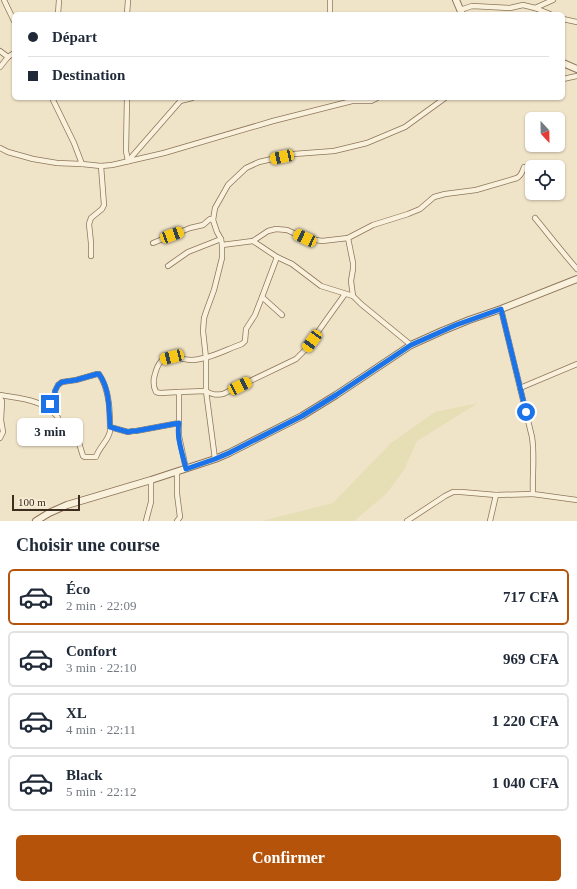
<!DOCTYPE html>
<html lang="fr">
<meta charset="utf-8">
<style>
:root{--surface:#fff;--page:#f2f2f3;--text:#1f2937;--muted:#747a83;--line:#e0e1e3;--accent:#b45309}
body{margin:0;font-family:"Times New Roman",serif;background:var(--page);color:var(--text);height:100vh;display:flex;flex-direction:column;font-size:15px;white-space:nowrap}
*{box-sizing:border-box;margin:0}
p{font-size:13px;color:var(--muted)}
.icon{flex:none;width:22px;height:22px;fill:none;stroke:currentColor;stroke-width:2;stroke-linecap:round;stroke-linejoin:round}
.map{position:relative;height:521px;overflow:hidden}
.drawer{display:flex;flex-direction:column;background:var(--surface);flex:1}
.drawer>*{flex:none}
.top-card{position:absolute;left:12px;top:12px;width:553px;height:88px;border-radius:6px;box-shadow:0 1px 3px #0004;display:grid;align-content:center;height:88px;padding:0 16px;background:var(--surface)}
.needle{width:26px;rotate:158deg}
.buttons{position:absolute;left:525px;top:112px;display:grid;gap:8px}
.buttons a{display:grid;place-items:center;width:40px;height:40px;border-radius:6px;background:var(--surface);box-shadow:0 1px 3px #0004;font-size:20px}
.scale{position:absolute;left:12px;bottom:10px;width:68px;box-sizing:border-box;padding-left:4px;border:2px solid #3d2e20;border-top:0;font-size:11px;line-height:14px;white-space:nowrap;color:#3d2e20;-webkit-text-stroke:3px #f7eed8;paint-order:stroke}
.end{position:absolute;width:18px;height:18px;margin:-9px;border:5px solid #1a73e8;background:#fff;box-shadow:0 0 0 2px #fff}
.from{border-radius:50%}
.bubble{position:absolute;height:28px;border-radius:6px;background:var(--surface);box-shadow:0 1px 3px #0004;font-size:13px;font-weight:800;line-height:28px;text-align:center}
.car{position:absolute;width:12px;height:24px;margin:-12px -6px;border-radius:5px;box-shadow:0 0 3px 1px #0007;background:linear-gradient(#f5c518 24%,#345 0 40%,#f5c518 0 76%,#345 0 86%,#f5c518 0)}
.top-card b{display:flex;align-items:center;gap:14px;height:38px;font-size:15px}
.top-card b+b{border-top:1px solid var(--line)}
.top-card i{width:10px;height:10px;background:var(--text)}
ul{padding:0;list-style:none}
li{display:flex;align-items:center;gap:12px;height:56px;margin:0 8px 6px;padding:0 8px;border:2px solid var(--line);border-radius:6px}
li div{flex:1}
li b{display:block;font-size:15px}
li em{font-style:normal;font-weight:800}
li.current{border-color:var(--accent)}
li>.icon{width:36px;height:36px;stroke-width:1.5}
h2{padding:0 16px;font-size:18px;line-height:48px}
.action{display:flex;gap:8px;margin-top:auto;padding:8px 16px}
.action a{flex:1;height:46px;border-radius:6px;background:var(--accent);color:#fff;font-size:16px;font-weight:800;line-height:46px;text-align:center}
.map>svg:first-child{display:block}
.farmland{fill:#e6deb5}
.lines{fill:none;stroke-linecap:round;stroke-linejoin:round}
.minor-casing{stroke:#8d765c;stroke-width:6}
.tertiary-casing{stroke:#8d765c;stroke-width:8}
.minor{stroke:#faf1dc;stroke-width:4.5}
.tertiary{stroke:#faf1dc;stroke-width:6}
.route{stroke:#1a73e8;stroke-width:5}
</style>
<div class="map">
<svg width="577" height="521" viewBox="0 0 577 521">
<rect width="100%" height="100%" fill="#f0e4c8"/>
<path class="farmland" d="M478,403L417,441L404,470L386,494L354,521H262L333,503L391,443L435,412Z"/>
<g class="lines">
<g class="minor-casing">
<g id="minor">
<path d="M4,0L14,21"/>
<path d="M330,0V14"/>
<path d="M535,8L553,0"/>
<path d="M460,10L472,6L510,8L523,5L535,8L550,14"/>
<path d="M58,14L59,0"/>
<path d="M127,14L128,0"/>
<path d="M563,19L577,22"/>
<path d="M0,51L8,57"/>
<path d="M0,67L8,57L14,53"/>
<path d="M563,79L577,76"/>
<path d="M52,98L74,143L82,164"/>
<path d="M127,98L126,151L128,161"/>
<path d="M180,101L192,98"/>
<path d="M0,148L8,152L33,159L57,163L82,164L101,166L112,165L164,153L273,121L352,101H371L377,98"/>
<path d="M128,161L183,98"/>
<path d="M535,218C549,235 562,252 577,269"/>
<path d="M348,238L353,263V269L351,281L353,296L361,304L411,345"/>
<path d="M253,241L277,257L292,264L321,286L353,296"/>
<path d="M153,243L190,228L203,225L210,219L213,220"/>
<path d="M222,245L253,241L268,231L276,229L287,230L305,238L322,241L348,238L373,225L408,214L420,209L434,197L445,194L476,190L517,178C522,175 522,172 524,167"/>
<path d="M91,256V243L89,224L91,218L102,209L104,205L101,166"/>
<path d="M277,257L262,297L282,315"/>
<path d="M168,266L188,252L221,239"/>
<path d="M501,309L532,437C535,456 532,475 533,494L577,500"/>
<path d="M520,388L577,364"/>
<path d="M179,392L160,393L156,392C153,386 153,380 155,374C161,350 174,359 192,360C196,360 200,359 204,358C215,356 230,348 242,344L245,341L246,329L255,315L262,297"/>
<path d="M0,395C22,399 41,399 57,416L58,418L55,426L57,434L61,435L63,438H69L75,443H79L83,456L85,457H96C99,447 109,440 110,431C110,413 110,390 99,374H97L76,380L62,382L58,385L55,391V394L53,400L50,404L43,405"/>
<path d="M0,398L2,401L1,420L3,432L0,438"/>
<path d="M110,427L128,432L133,431H136L179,423"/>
<path d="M215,459L206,391V358L203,331L204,318L207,309L214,290L222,258V245L221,239L217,232L213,220L215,208L228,185L246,168L259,162L294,154L334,151L367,143L405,127L445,98"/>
<path d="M186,469L179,436V392L206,391C212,395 216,395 223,394L296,359L305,350L327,319L345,294"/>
<path d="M146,521L147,517L151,502V480"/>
<path d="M177,521L180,517L177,494V472"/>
<path d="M407,521L445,496L453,492H461L496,495L533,494"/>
<path d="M490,521L496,495"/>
</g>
</g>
<g class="tertiary-casing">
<g id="tertiary">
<path d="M456,0L462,14"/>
<path d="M563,63L577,69"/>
<path d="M36,521L49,513L67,505L151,480L215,459L229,453L302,416L336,395L411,345L442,331L469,320L501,309L577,279"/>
</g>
</g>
<use href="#minor" class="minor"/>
<use href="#tertiary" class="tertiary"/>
</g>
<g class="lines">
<path class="route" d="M50,404L53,400L55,394V391L58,385L62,382L76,380L97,374H99C110,389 109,410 110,427L128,432L133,431H136L179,423C176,437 183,455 186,469L215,459L229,453L302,416L336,395L411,345L456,325L501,309L526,412"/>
</g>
</svg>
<div class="buttons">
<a><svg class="needle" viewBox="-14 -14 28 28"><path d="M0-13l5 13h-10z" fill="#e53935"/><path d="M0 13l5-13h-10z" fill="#747a83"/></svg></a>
<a><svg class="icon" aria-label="locate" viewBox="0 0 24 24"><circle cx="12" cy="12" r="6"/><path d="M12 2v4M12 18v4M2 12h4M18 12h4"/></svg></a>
</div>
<div class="scale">100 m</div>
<i class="end from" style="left:526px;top:412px"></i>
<i class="end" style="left:50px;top:404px"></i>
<div class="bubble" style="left:17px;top:418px;width:66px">3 min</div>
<i class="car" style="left:282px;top:157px;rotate:258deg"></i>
<i class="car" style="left:172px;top:235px;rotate:70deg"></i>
<i class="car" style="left:305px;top:238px;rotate:295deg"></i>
<i class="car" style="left:312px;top:341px;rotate:216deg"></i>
<i class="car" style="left:172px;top:357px;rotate:256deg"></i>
<i class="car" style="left:240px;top:386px;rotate:64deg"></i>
<div class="top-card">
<b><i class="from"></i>Départ</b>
<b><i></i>Destination</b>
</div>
</div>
<section class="drawer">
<h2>Choisir une course</h2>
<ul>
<li class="current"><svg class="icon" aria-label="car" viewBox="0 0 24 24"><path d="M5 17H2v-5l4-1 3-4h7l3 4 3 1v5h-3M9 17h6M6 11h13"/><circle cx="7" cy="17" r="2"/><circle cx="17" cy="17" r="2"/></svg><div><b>Éco</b><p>2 min · 22:09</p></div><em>717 CFA</em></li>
<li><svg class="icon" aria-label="car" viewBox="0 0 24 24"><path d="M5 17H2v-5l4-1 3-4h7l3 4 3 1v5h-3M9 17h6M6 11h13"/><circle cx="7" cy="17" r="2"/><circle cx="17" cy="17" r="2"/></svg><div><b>Confort</b><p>3 min · 22:10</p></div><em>969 CFA</em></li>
<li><svg class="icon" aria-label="car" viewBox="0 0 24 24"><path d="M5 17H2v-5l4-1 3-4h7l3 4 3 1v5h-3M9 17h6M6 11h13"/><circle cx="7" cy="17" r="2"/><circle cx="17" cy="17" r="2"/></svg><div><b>XL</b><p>4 min · 22:11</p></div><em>1 220 CFA</em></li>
<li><svg class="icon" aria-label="car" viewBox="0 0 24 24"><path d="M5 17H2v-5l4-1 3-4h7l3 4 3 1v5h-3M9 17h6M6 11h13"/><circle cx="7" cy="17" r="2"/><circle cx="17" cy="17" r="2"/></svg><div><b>Black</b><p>5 min · 22:12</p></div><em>1 040 CFA</em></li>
</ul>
<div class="action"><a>Confirmer</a></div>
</section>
